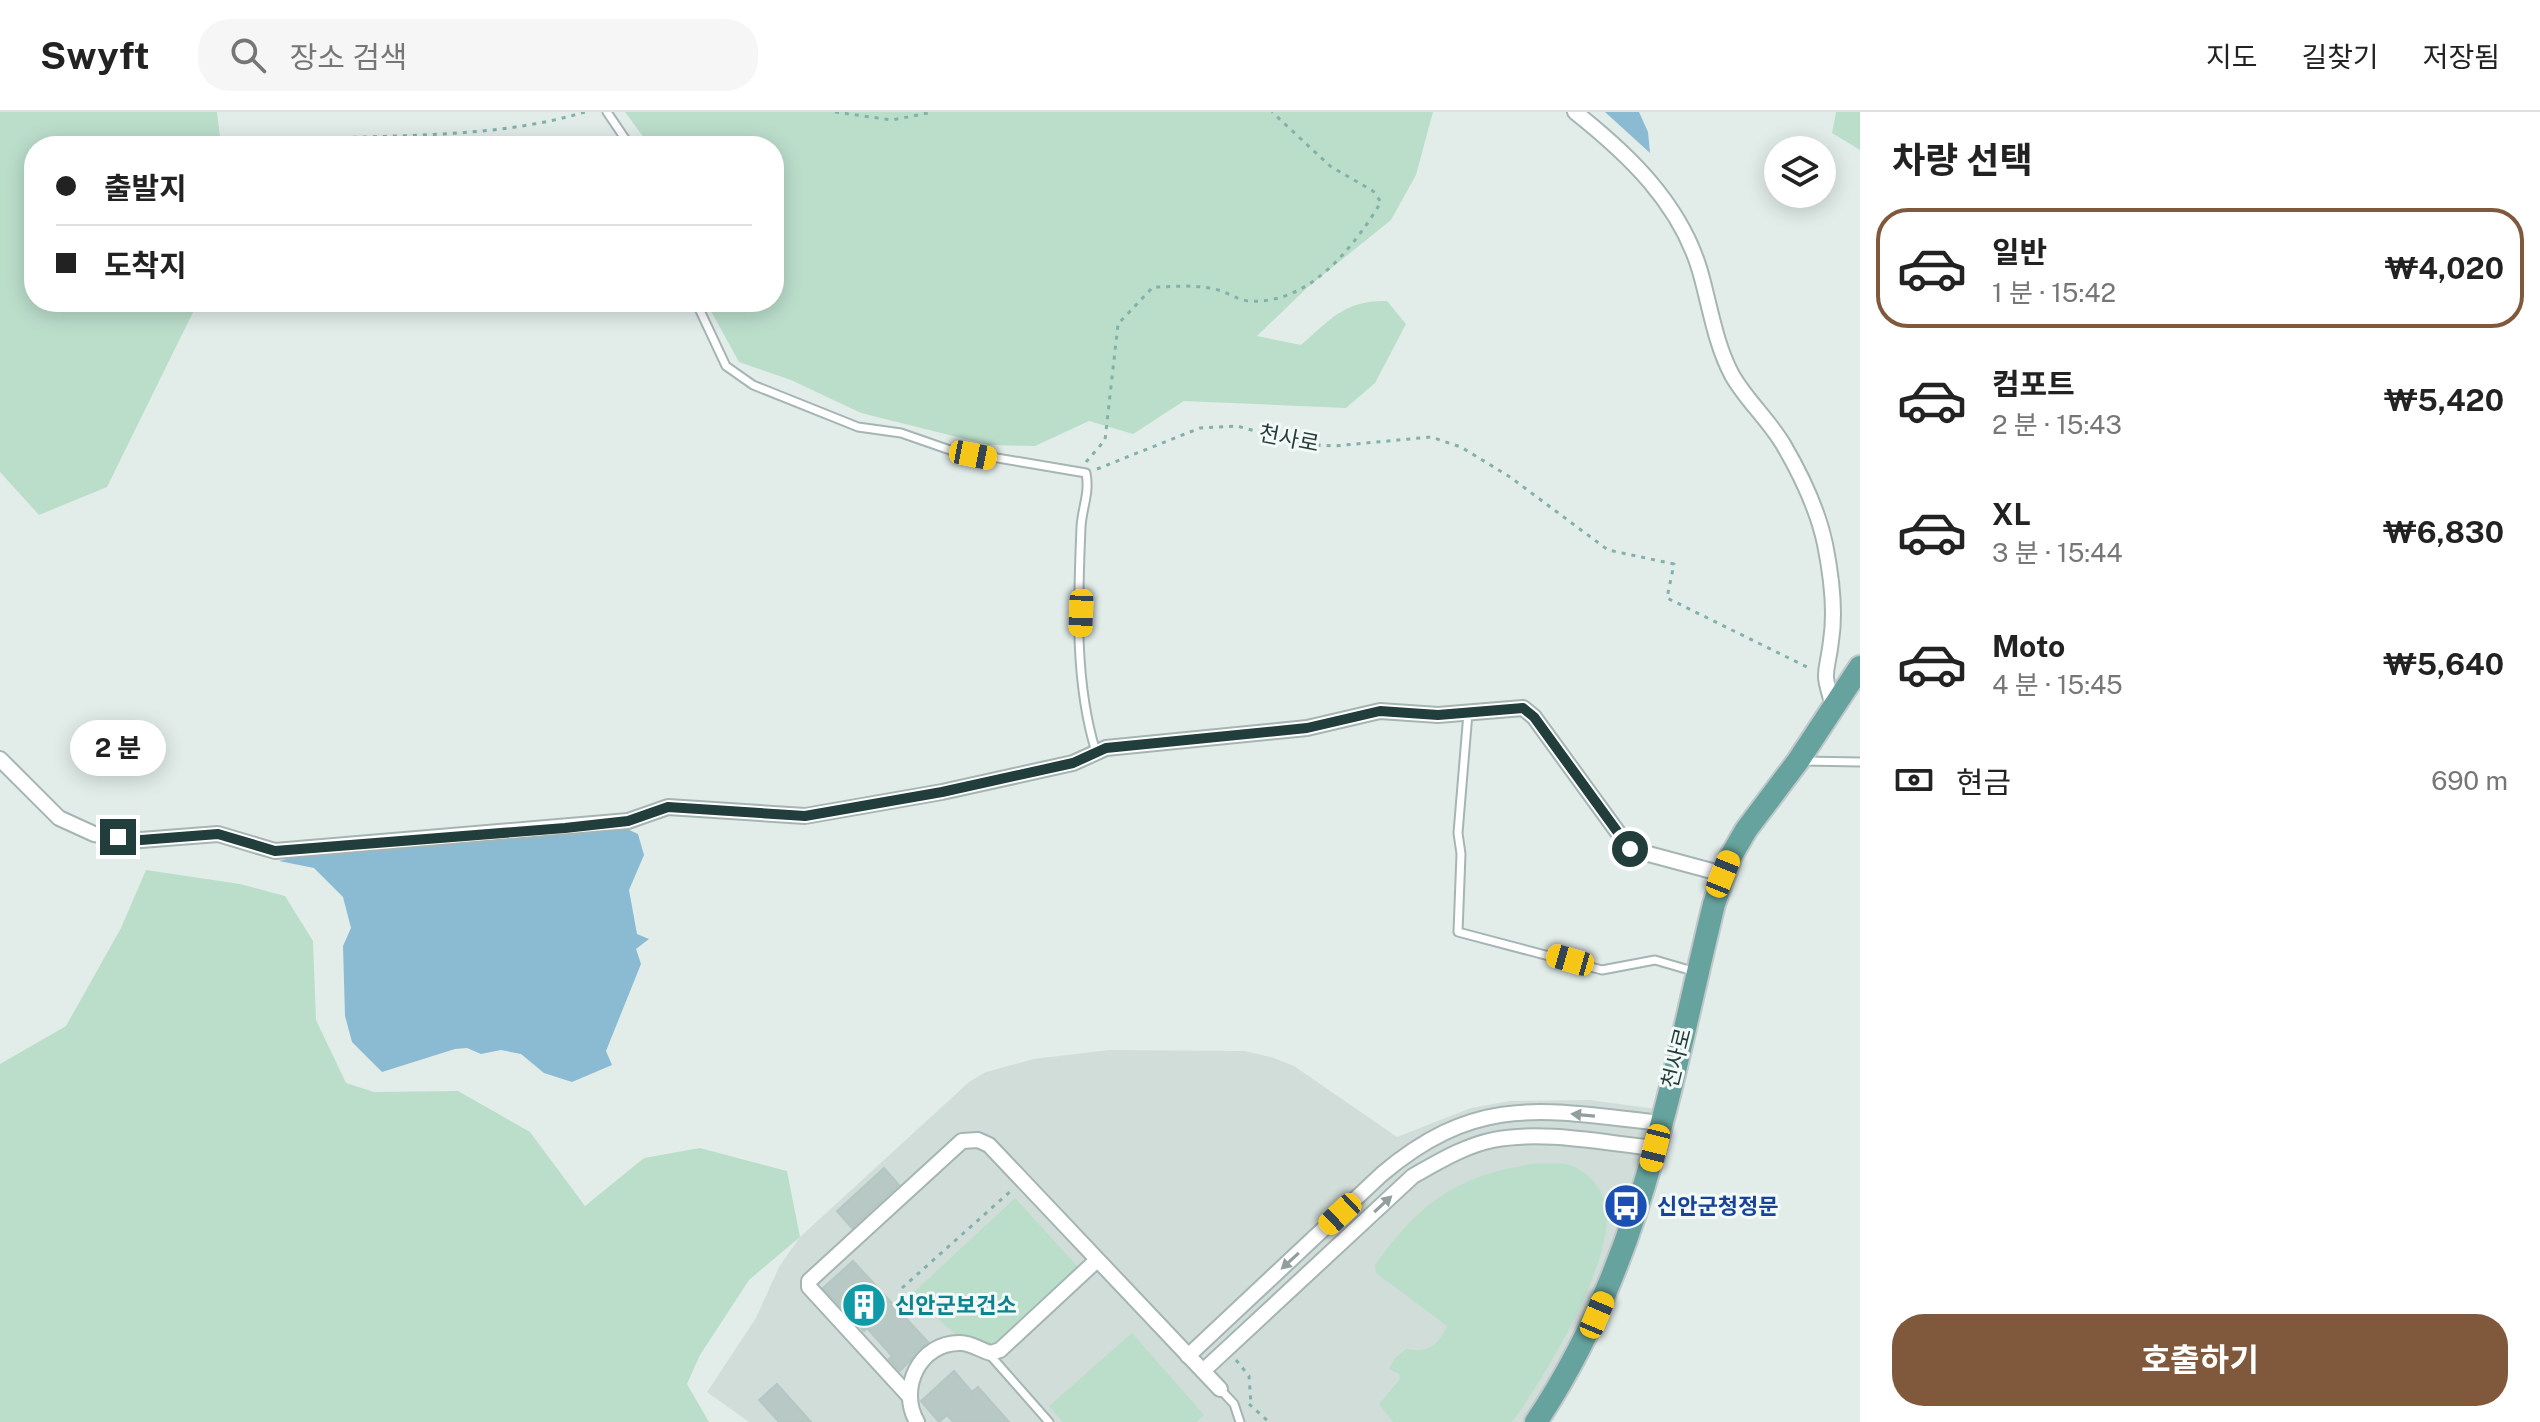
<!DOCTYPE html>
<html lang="ko">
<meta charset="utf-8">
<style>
:root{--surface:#fff;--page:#f6f6f6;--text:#222;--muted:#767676;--line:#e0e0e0;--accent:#80583b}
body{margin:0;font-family:"Public Sans","Noto Sans KR",sans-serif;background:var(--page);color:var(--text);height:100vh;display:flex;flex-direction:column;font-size:30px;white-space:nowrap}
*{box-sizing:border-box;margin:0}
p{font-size:26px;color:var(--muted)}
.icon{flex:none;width:44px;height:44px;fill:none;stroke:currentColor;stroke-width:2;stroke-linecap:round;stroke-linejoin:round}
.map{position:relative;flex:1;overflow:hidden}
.drawer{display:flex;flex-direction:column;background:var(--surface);width:680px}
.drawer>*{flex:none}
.guide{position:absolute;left:24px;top:24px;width:760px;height:176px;border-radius:32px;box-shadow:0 4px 20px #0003;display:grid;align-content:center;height:176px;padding:0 32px;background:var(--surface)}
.fabs{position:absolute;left:1764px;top:24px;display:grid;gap:16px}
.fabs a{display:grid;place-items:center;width:72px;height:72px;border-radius:50%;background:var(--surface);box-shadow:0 4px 20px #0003;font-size:40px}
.end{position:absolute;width:36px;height:36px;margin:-18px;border:10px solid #223e3c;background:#fff;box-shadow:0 0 0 4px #fff}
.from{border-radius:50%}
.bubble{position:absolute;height:56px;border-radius:28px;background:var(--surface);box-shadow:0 4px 20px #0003;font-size:26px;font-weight:700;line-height:56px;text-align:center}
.car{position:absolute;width:24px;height:48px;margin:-24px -12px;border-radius:10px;box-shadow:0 0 6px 2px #0007;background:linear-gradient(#f5c518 24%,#345 0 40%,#f5c518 0 76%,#345 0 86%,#f5c518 0)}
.guide b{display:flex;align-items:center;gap:28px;height:76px;font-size:30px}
.guide b+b{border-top:2px solid var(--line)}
.guide i{width:20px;height:20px;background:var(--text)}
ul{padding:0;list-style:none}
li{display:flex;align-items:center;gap:24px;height:120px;margin:0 16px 12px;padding:0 16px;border:4px solid transparent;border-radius:32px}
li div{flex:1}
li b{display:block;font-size:30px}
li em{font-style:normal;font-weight:700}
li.active{border-color:var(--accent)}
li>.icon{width:72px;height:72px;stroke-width:1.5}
h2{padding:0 32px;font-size:36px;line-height:96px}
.pay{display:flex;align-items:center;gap:20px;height:88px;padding:0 32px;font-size:30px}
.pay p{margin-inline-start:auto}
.primary-button{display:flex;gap:16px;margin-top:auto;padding:16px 32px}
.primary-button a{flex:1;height:92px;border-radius:32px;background:var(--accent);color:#fff;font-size:32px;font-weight:700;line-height:92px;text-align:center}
header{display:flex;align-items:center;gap:48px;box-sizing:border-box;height:112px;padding:0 40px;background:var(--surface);border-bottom:2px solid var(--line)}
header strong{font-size:38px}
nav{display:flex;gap:44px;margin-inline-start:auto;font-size:28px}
.search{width:560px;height:72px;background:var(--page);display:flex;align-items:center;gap:20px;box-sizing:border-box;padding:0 28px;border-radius:32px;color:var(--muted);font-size:30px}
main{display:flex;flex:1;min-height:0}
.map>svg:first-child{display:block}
.built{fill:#d1ddd9}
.green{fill:#bbdecb}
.water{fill:#8abbd3}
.building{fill:#b8c8c4;stroke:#b5c7c2;stroke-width:2}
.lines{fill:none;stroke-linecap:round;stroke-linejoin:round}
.lane-casing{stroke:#a5b5b2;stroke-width:11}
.street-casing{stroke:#a5b5b2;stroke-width:18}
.primary-casing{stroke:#c1c9c8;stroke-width:26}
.path{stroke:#82b1aa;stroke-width:3;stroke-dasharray:4 6;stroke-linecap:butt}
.lane{stroke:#fff;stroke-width:7}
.street{stroke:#fff;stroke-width:14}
.primary{stroke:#66a39e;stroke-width:22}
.oneway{fill:#909e9e}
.route{stroke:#223e3c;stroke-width:10}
.labels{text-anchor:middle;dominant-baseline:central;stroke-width:6;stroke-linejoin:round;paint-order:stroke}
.street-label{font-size:22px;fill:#223e3c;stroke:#f3f9f7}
.transit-label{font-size:22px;font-weight:bold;fill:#164399;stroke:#f3f9f7;text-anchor:start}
.culture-label{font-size:22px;font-weight:bold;fill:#0d838f;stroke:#f3f9f7;text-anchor:start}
</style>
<header>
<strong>Swyft</strong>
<div class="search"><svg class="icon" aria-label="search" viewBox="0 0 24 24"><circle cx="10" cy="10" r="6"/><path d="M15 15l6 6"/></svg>장소 검색</div>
<nav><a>지도</a><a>길찾기</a><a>저장됨</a></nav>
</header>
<main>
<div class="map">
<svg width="1860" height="1310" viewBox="0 0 1860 1310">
<rect width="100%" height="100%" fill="#e2edea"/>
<path class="built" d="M1109,938L1245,939L1274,946L1294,954L1397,1025L1471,996L1510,989L1590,988L1656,997L1644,1047L1583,1215L1524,1310H749L707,1280L756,1206L779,1155L800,1125L969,970L986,960L1034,947Z"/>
<g class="green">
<path d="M0,0H217L221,34H34V190H198L107,375L39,403L0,360Z"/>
<path d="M625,0H1433L1416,63L1391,108L1308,175L1257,224L1301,233C1331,207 1345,188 1387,189L1406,212L1375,271L1346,296L1184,289L1133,322L1089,309L1035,334L989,333L861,301L791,268L739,250L706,190H774V34H650Z"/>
<path d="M1836,0H1860V38L1832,21Z"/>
<path d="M146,758L240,772L285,784L313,829L316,908L346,971L374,980L458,979L530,1020L585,1094L644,1046L700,1036L787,1059L800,1125L749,1168L700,1243L687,1272L709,1310H0V952L66,914L121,816Z"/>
<path d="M1532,1052C1545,1052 1562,1049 1575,1055C1591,1063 1605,1080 1607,1098C1611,1155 1545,1265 1512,1310H1393L1379,1292L1400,1267L1399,1262L1389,1257L1395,1246L1406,1237C1429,1241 1437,1234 1447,1214L1376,1161L1375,1153C1418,1092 1457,1063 1532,1052Z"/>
<path d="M1015,1086L1078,1155L995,1233C958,1237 936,1203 914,1180Z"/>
<path d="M1132,1221L1204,1303L1196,1310H1063L1049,1294Z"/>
</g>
<g class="water">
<path d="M1605,0H1639L1648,20L1650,41Z"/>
<path d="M625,716L638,722L644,743L629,778L637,822L649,827L636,837L641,852L606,939L612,953L572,970L544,961L521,942L501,938L481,942L467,936L455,937L382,960L352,930L345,904L343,834L351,816L343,785L314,756L279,749L305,742Z"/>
</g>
<g class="building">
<path d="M884,1056L899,1073L852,1116L837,1099Z"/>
<path d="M853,1149L928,1230L900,1259L889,1247L892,1244L867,1216L864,1219L823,1176Z"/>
<path d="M954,1259L972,1280L978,1275L1009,1310H953L947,1303L939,1310L921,1289Z"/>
<path d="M777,1272L811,1310H779L759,1288Z"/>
</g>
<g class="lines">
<g class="lane-casing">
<g id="lane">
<path d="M607,0L630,34"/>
<path d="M696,190L726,254L753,273L858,315L901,321L950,338L1086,361C1090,381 1082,396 1081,415C1078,490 1074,569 1096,640"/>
<path d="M1468,601L1458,721L1461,742L1458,820L1602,858L1655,848L1696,860"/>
<path d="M1802,649L1860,650"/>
<path d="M990,1243L1049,1310"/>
<path d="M1220,1277L1234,1292L1240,1310"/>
</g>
</g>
<g class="street-casing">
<g id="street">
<path d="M1575,0C1628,42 1680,91 1700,159C1710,194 1715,231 1732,263C1746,288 1768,307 1783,332C1800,361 1818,399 1825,432C1831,462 1836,498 1831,529C1827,564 1821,556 1833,593"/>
<path d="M0,647L59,706L94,722L141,728L218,722L275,739L628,709L668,695L805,704L942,680L1073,651L1106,636L1307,616L1380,599L1438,603L1523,596L1534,605L1630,737L1723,762"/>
<path d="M1188,1244L1382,1062C1478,981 1545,998 1660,1011"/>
<path d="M1203,1259L1413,1064C1438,1050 1464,1034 1493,1028C1544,1018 1603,1031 1655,1036"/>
<path d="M909,1284L809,1175V1169L962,1029L978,1028L989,1033L1220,1277"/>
<path d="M917,1310C898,1277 919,1230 961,1231C971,1231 982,1239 991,1241L1000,1238L1097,1148"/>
</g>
</g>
<g class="primary-casing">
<path id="primary" d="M1536,1310C1642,1152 1670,973 1714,792L1731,744L1746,718L1798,649L1860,555"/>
</g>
<g class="path">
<path d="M835,0L892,8L933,0"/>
<path d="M283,29C383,21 488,29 585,0"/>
<path d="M1086,350L1105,328L1118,212L1153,175C1173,175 1194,172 1214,177C1226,179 1237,188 1249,189C1309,193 1354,135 1381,90L1373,79L1330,54L1272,0"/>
<path d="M1097,357L1200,316L1237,314L1303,332L1334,334L1431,325L1461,335L1510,365L1608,438L1674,452L1667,486L1811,557"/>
<path d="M902,1176L1013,1077"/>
<path d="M1236,1248L1249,1264L1251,1292"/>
<path d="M1249,1292L1269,1310"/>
</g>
<use href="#lane" class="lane"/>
<use href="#street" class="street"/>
<use href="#primary" class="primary"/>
</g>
<defs><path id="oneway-solid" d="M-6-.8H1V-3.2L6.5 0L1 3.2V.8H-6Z" transform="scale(2)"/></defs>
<g class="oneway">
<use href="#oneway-solid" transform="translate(1583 1003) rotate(-175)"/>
<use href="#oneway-solid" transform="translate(1383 1092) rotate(-43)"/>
<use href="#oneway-solid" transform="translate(1290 1149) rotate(137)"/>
</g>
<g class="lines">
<path class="route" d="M118,725L141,728L218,722L275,739L565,716L628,709L668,695L805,704L942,680L1073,651L1106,636L1307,616L1380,599L1438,603L1523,596L1534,605L1630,737"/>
</g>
<defs>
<g id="bus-disc" transform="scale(2.3)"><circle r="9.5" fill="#1a4fb4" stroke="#f3f9f7"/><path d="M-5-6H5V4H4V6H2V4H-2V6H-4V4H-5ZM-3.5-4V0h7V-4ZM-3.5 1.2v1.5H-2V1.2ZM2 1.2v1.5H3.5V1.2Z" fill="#fff"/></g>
<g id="building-disc" transform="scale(2.3)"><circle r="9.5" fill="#0f9aa8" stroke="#f3f9f7"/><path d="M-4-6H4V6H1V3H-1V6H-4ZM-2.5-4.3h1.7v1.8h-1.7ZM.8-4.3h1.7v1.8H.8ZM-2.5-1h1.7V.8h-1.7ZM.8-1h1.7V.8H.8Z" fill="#fff"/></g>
</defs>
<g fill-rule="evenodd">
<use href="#bus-disc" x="1626" y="1094"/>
<use href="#building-disc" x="864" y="1193"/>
</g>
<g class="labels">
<g class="street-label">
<text transform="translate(1289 326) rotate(11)">천사로</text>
<text transform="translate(1676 946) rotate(-76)">천사로</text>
</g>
<g class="transit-label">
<text x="1657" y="1094">신안군청정문</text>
</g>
<g class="culture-label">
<text x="895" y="1193">신안군보건소</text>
</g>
</g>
</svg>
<div class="fabs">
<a><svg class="icon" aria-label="layers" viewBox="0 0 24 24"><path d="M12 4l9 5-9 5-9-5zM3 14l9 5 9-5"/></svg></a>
</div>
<i class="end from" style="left:1630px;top:737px"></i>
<i class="end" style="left:118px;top:725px"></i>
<div class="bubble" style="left:70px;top:608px;width:96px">2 분</div>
<i class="car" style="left:973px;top:343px;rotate:101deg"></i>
<i class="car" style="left:1081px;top:501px;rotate:182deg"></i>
<i class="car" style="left:1723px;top:762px;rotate:22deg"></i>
<i class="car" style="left:1570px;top:848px;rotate:286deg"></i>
<i class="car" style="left:1655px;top:1036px;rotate:194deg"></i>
<i class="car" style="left:1340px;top:1102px;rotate:227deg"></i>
<i class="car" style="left:1597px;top:1203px;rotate:23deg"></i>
<div class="guide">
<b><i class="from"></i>출발지</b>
<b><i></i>도착지</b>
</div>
</div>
<section class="drawer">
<h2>차량 선택</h2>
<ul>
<li class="active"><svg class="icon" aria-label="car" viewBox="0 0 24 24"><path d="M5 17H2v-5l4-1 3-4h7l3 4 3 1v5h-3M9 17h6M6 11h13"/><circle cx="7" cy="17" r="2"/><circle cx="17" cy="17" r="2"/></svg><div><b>일반</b><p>1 분 · 15:42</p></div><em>₩4,020</em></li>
<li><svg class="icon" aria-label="car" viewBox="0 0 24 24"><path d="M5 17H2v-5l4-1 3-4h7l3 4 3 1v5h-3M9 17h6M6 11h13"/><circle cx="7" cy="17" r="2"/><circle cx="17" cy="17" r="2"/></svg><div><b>컴포트</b><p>2 분 · 15:43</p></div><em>₩5,420</em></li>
<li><svg class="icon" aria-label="car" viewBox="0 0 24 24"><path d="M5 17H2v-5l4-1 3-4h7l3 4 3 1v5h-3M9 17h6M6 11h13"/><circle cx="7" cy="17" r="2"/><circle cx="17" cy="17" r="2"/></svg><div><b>XL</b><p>3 분 · 15:44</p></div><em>₩6,830</em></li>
<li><svg class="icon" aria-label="car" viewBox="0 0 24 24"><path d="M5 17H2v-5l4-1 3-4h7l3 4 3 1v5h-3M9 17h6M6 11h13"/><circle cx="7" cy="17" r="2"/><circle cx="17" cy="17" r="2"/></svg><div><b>Moto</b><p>4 분 · 15:45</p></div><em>₩5,640</em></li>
</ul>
<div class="pay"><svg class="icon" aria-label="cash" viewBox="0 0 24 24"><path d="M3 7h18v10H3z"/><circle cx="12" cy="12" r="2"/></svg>현금<p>690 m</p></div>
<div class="primary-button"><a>호출하기</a></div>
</section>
</main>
